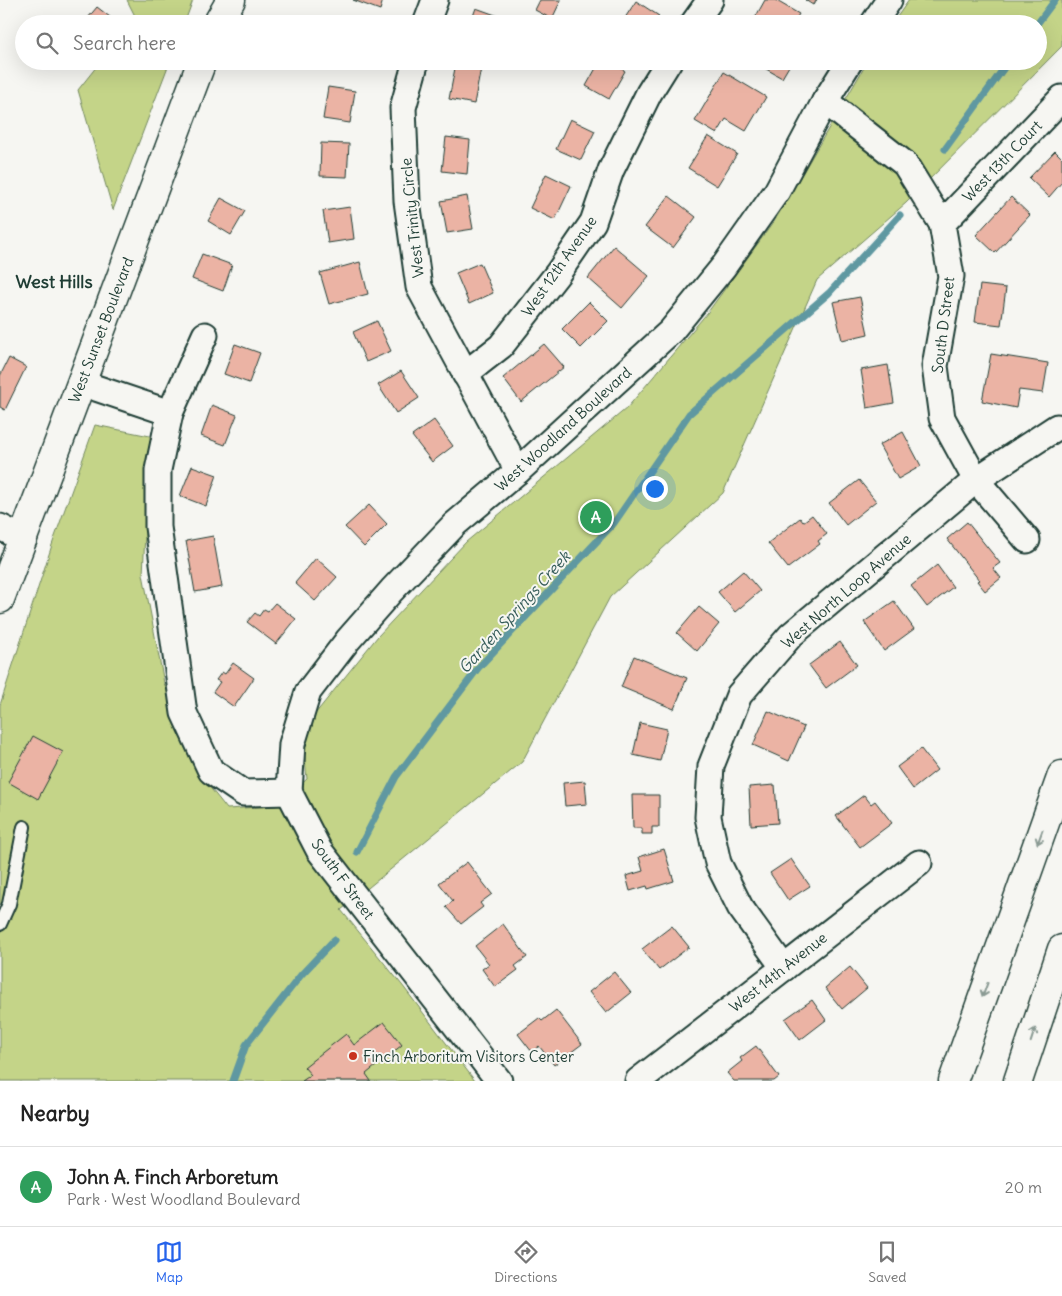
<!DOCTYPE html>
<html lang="en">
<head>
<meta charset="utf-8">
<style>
	body { margin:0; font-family:Delius,sans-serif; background:#f6f6f6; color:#222 }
	.you { position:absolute; left:654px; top:488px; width:18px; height:18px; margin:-12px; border:4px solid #fff; border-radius:50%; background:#1a73e8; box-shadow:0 0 0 8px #1a73e833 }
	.badge { display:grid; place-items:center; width:32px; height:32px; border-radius:50%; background:#2563eb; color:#fff; font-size:16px; font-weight:700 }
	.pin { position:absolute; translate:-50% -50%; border:2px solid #fff; box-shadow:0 1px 5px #0006 }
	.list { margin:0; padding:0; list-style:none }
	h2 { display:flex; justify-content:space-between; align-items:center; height:65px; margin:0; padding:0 20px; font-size:21px }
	h2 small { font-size:16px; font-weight:400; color:#767676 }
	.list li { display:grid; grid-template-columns:32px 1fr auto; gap:15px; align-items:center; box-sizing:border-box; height:80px; padding:0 20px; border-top:1px solid #e0e0e0 }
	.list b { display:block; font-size:19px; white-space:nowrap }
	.list p { margin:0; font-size:16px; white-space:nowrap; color:#767676 }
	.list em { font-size:16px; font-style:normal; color:#767676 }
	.icon { flex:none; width:28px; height:28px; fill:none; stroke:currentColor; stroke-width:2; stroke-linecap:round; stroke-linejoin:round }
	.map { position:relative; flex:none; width:1062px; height:1081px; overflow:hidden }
	.search { position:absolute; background:#fff; box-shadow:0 5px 20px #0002; left:15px; right:15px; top:15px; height:55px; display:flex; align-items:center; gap:12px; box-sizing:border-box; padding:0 18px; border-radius:28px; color:#767676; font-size:19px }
	.sheet { height:145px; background:#fff }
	nav { display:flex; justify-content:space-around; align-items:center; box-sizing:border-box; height:70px; border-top:1px solid #e0e0e0; background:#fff; font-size:14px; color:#767676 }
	nav a { display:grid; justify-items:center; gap:2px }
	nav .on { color:#2563eb }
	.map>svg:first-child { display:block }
	.green { fill:#c4d488; stroke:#72885e }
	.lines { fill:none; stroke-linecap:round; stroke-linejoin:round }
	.stream { stroke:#5f98a1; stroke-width:7 }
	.building { fill:#ebb3a4; stroke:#1f3d34 }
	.service-casing { stroke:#1f3d34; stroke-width:16 }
	.minor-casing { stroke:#1f3d34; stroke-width:29 }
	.primary-casing { stroke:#1f3d34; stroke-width:31 }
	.motorway-casing { stroke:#1f3d34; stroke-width:31 }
	.service { stroke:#f6f6f2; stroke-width:12 }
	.minor { stroke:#f6f6f2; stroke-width:25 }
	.primary { stroke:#f6f6f2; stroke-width:28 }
	.motorway { stroke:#f6f6f2; stroke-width:28 }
	.oneway { stroke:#8a9a93 }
	.poi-dot { fill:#c8321e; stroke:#f6f6f2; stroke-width:2 }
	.labels { text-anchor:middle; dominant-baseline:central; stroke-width:4; stroke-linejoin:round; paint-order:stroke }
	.street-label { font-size:15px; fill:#1f3d34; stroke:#f6f6f2 }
	.poi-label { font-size:15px; fill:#1f3d34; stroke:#f6f6f2; text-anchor:start }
	.water-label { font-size:16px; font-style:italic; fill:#345b58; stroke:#f6f6f2 }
	.quarter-label { font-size:18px; font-weight:bold; fill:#1f3d34; stroke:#f6f6f2 }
</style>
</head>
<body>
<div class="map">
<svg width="1062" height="1081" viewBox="0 0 1062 1081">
	<rect width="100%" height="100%" fill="#f6f6f2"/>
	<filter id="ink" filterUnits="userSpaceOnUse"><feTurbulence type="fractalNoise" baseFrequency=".02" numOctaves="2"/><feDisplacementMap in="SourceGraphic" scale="10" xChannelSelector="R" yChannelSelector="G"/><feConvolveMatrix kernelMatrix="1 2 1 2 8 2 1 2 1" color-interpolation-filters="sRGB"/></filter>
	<g filter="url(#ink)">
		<g class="green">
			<polygon points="127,0 193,0 184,24 132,24 136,18"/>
			<polygon points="909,0 1062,0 1062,46 906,203 817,280 723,493 610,597 522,762 341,910 402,985 475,1081 0,1081 0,705 52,545 95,425 150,436 143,574 164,683 197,771 227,809 276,806 307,779 304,749 315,714 378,636 466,542 627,408 708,312 775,220 868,61 1038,61 1038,24 892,24"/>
			<polygon points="101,61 170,61 113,210 78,90"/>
		</g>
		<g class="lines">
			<g class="stream">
				<polyline points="1037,24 1055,0"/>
				<polyline points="945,149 1009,61"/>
				<polyline points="357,852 396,777 479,667 614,523 689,414 829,293 900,215"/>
				<polyline points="233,1081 246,1045 301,975 334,940"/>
			</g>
		</g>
		<g class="building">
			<polygon points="353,0 383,0 380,10"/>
			<polygon points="540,0 561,0 552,19 535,10"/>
			<polygon points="765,0 775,0 799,14 793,24 766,24 755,18"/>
			<polygon points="805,0 817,0 813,5"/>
			<polygon points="636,1 659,16 654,24 621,24"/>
			<polygon points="97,7 119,24 83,24"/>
			<polygon points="476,8 501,17 498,24 470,24"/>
			<polygon points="600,61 609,61 625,71 609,99 586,86"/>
			<polygon points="752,61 792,61 782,78"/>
			<polygon points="456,63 481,68 474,104 449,99"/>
			<polygon points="724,72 766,97 746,131 726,119 717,134 695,121"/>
			<polygon points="328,87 355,91 350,123 323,119"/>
			<polygon points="570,119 595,131 581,160 556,149"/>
			<polygon points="708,136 737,154 717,186 688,168"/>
			<polygon points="446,137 470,140 467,174 442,171"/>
			<polygon points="321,143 349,144 347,177 320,176"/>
			<polygon points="1055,151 1062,158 1062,182 1049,197 1029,178"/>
			<polygon points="546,174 571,186 555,220 530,208"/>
			<polygon points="467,196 473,229 447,233 441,201"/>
			<polygon points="669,196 696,217 673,248 645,227"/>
			<polygon points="1011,197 1030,215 995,253 976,235"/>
			<polygon points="221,198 245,211 231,235 208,221"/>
			<polygon points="350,207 354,239 328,243 323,211"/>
			<polygon points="614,246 649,276 622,308 588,278"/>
			<polygon points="202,254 232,265 223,291 192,279"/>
			<polygon points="360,262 368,294 329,304 320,273"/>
			<polygon points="480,263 493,293 469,304 456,273"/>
			<polygon points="980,285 1006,288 1001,325 975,322"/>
			<polygon points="860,297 868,334 842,340 833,302"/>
			<polygon points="589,302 608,321 581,348 562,329"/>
			<polygon points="377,321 391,351 366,362 353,332"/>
			<polygon points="235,344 260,353 249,383 224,374"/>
			<polygon points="544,344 564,367 521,402 503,378"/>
			<polygon points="991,354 1048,363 1043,393 1019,390 1016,408 982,401"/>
			<polygon points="9,358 26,367 5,410 0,407 0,376"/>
			<polygon points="888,365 894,403 867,408 861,370"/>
			<polygon points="401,371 419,398 396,413 378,385"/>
			<polygon points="212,405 237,415 225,445 201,436"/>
			<polygon points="434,420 453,446 432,462 412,436"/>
			<polygon points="903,432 921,466 898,479 879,445"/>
			<polygon points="192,466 217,475 206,506 180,496"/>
			<polygon points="859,480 876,501 846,525 829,503"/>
			<polygon points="369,505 387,524 364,547 345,527"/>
			<polygon points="812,515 827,534 818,541 820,544 788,568 768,543 800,518 803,522"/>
			<polygon points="967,522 1000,563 993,568 1001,578 985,591 977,581 979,580 947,539"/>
			<polygon points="213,536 222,587 195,592 186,541"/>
			<polygon points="316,558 337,577 315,601 295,583"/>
			<polygon points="937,565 953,587 927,607 911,586"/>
			<polygon points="743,571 760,591 735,612 718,592"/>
			<polygon points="894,601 914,629 884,651 864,622"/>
			<polygon points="275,603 296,619 276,644 247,622 255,613 259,616 264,609 268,611"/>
			<polygon points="699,607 719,624 697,651 677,633"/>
			<polygon points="840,642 857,665 826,688 809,665"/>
			<polygon points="634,656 687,678 674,709 621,687"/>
			<polygon points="233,663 254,678 234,707 213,692 220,682 216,680 222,672 225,674"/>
			<polygon points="768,711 804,727 789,761 753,745"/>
			<polygon points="640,723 667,729 660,761 633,755"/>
			<polygon points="33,736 63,752 38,799 8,782"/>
			<polygon points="921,749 937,770 913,789 897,767"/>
			<polygon points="585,781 587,804 565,806 563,783"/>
			<polygon points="775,785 778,823 751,825 749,787"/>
			<polygon points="632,795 659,795 659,827 652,827 652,834 642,834 642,828 633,828"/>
			<polygon points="864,795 871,804 875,801 892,823 860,847 836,816"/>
			<polygon points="664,849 674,881 648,889 647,886 630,891 626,876 643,871 639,857"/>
			<polygon points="791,859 810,886 788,900 770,873"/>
			<polygon points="467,862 492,894 480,903 483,907 461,924 446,907 453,901 439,883"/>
			<polygon points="503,924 527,957 515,966 518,970 495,987 482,969 489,964 475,946"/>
			<polygon points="672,926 689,947 659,970 642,949"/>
			<polygon points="850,967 867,988 842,1009 825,988"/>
			<polygon points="614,972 631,993 606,1013 589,992"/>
			<polygon points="812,1000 826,1020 800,1040 785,1019"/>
			<polygon points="556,1010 582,1044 554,1065 539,1046 532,1052 518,1034 539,1018 542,1021"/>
			<polygon points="384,1022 402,1045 366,1074 371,1081 302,1081 311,1075 304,1067 346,1034 354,1045"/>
			<polygon points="756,1046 779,1077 774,1081 734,1081 727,1073 742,1061 740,1058"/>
		</g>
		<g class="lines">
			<defs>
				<polyline id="service" points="0,924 9,904 24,827"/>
				<g id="minor">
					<polyline points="426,24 435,0"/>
					<polyline points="693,24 710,0"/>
					<polyline points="873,24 889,0"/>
					<polyline points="416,61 403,108 407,201 419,287 518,471"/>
					<polyline points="825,101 905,164 942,224 951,276 935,366 942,418 976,480 1027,540"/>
					<polyline points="942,224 1062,98"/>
					<polyline points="205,335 170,413 158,470 158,527 184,713 211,771 243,793 289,792"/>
					<polyline points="465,374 501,346 558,273 593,222 611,170 649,93 669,61"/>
					<polyline points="81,383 170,413"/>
					<polyline points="0,527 24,539"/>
					<polyline points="289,792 292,744 308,692 348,640 392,590 455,524 518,471 671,331 724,266 777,191 825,101 850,61"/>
					<polyline points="289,792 319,850 499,1081"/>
					<polyline points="784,968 740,907 718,863 708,817 711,766 739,695 791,635 976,480 1057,427"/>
					<polyline points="638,1081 919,863"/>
				</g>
				<g id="primary">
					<polyline points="217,24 231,0"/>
					<polyline points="0,599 202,61"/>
				</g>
				<g id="motorway">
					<polyline points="953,1081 1062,775"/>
					<polyline points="1018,1081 1062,949"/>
				</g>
			</defs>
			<use href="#service" class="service-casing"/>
			<use href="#minor" class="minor-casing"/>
			<use href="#primary" class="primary-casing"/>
			<use href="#motorway" class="motorway-casing"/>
			<use href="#service" class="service"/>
			<use href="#minor" class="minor"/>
			<use href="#primary" class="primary"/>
			<use href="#motorway" class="motorway"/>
		</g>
		<defs><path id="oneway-shaft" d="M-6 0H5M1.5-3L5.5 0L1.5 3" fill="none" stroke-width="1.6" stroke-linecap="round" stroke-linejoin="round" transform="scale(1.25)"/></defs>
		<g class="oneway">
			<use href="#oneway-shaft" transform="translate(1040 837) rotate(110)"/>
			<use href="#oneway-shaft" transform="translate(985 990) rotate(110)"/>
			<use href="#oneway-shaft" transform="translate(1033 1035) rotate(-72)"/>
		</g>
	</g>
	<circle class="poi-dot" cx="353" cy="1056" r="5"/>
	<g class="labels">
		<g class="street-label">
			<text transform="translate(1002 161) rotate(-46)">West 13th Court</text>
			<text transform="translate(412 218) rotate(-96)">West Trinity Circle</text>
			<text transform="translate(559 266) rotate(-55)">West 12th Avenue</text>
			<text transform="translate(943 325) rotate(-83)">South D Street</text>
			<text transform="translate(101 330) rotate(-69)">West Sunset Boulevard</text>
			<text transform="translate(563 429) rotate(-42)">West Woodland Boulevard</text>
			<text transform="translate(846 591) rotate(-41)">West North Loop Avenue</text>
			<text transform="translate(343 879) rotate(54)">South F Street</text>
			<text transform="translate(778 972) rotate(-38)">West 14th Avenue</text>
		</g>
		<g class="poi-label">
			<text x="363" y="1056">Finch Arboritum Visitors Center</text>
		</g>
		<g class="water-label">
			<text transform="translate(514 612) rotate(-48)">Garden Springs Creek</text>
		</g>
		<g class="quarter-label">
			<text x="54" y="281">West Hills</text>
		</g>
	</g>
</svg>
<div class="you"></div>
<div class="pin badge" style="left:596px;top:517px;background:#2e9e5b">A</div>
<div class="search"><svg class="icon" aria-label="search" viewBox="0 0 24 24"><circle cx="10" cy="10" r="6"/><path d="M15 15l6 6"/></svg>Search here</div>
</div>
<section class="sheet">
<h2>Nearby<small></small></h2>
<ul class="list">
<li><span class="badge" style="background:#2e9e5b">A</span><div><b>John A. Finch Arboretum</b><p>Park · West Woodland Boulevard</p></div><em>20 m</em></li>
</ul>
</section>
<nav>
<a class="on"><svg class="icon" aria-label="map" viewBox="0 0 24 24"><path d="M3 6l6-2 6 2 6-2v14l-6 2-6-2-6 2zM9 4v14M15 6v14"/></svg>Map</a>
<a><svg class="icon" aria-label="directions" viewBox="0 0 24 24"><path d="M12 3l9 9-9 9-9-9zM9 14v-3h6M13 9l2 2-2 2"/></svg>Directions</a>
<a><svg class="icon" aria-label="saved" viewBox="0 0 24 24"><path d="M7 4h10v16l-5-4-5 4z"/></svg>Saved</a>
</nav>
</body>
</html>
